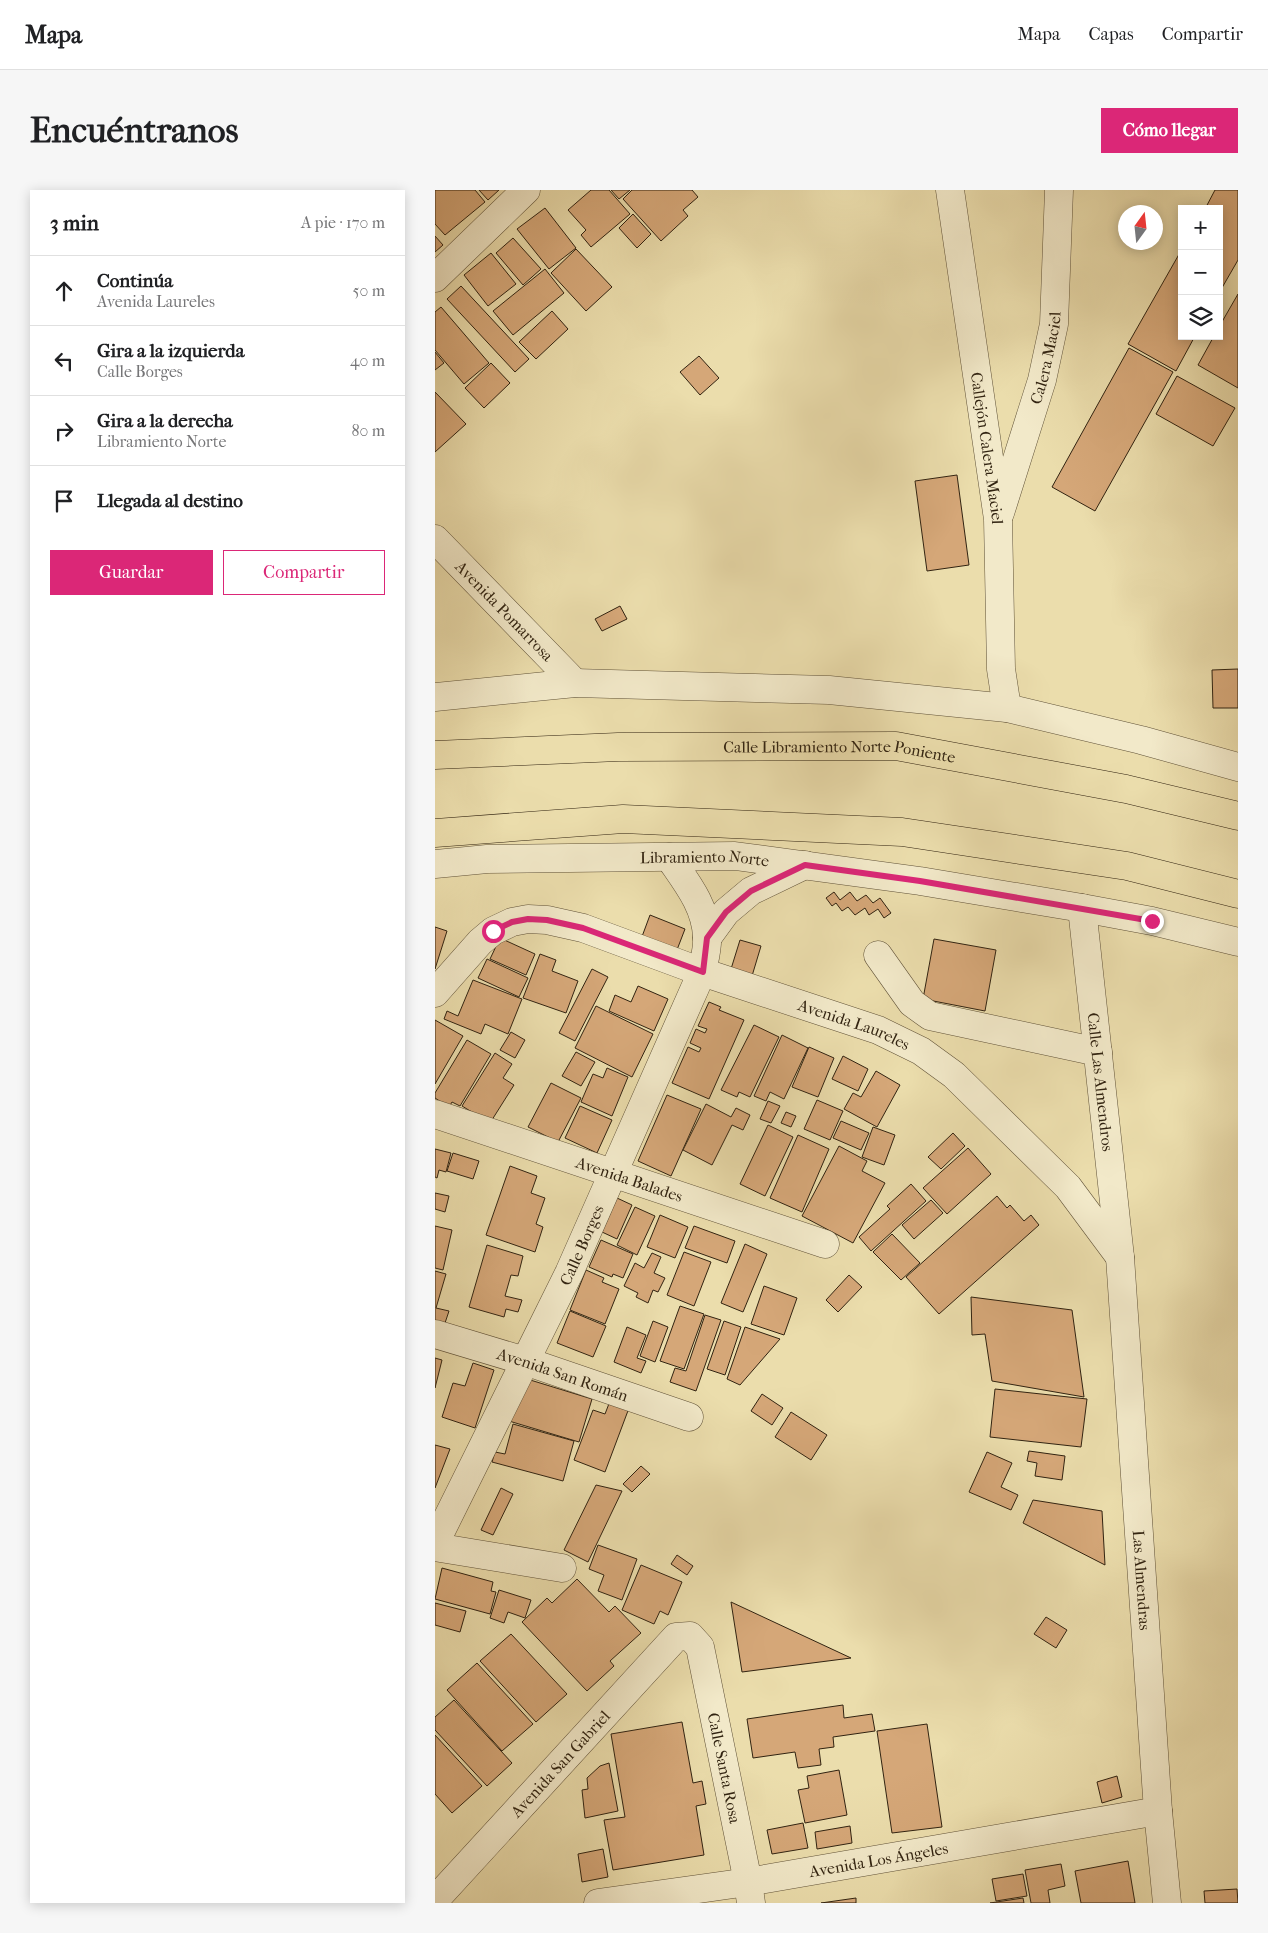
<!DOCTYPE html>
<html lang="es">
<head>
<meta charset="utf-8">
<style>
	body { margin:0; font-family:"IM FELL French Canon",serif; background:#f6f6f6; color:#202124 }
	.controls { position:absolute; right:15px; top:15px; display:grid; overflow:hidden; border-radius:0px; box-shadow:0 2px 12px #0003 }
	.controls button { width:45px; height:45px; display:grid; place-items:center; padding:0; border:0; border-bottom:1px solid #e0e0e0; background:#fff; color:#202124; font:25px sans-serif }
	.compass { position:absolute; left:683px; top:15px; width:45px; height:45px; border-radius:50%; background:#fff; box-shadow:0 2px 12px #0003; rotate:15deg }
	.stop { position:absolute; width:15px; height:15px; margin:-11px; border:4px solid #db2777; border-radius:50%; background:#fff }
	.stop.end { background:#db2777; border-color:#fff; box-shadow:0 1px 5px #0008 }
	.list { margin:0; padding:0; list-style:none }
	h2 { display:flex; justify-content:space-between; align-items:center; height:65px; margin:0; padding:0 20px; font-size:21px }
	h2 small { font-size:16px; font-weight:400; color:#757577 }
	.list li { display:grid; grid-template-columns:32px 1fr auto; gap:15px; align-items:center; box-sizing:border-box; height:70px; padding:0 20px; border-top:1px solid #e0e0e0 }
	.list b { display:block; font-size:19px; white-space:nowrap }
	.list p { margin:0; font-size:16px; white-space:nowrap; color:#757577 }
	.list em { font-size:16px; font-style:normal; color:#757577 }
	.actions { display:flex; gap:10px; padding:15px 20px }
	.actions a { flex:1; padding:11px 0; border:1px solid #db2777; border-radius:0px; text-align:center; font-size:18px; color:#db2777 }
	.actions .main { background:#db2777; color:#fff }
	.icon { flex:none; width:28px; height:28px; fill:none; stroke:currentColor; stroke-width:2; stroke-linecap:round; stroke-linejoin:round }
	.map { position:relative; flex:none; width:803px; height:1713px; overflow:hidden; border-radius:0px }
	header { display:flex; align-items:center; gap:30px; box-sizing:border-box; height:70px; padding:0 25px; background:#fff; border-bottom:1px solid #e0e0e0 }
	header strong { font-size:24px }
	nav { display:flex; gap:28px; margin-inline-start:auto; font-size:18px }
	.intro { display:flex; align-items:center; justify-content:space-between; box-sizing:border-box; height:120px; padding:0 30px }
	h1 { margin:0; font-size:35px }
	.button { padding:12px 22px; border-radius:0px; background:#db2777; color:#fff; font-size:18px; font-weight:700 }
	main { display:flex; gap:30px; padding:0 30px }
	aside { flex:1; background:#fff; border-radius:0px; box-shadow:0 2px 12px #0003 }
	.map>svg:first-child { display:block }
	.building { fill:#d5a778; stroke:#312311 }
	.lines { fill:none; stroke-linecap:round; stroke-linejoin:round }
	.minor-casing { stroke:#605238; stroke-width:29 }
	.highway-casing { stroke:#312311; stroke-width:29 }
	.minor { stroke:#f2e9c9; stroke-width:28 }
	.highway { stroke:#ebddac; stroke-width:28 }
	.route { stroke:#db2777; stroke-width:6 }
	.labels { text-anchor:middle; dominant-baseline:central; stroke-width:4; stroke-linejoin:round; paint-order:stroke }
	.street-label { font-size:16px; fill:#312311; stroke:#f2e9c9 }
</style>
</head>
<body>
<header>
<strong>Mapa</strong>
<nav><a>Mapa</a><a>Capas</a><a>Compartir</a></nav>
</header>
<div class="intro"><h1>Encuéntranos</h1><a class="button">Cómo llegar</a></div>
<main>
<aside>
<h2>3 min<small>A pie · 170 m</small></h2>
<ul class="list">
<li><svg class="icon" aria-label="ahead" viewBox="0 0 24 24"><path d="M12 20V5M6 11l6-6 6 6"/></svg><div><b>Continúa</b><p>Avenida Laureles</p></div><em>50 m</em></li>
<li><svg class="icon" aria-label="left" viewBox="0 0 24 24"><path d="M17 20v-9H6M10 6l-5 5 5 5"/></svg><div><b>Gira a la izquierda</b><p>Calle Borges</p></div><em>40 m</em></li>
<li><svg class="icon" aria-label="right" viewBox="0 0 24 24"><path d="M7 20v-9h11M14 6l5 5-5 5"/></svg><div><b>Gira a la derecha</b><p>Libramiento Norte</p></div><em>80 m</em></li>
<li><svg class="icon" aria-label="arrive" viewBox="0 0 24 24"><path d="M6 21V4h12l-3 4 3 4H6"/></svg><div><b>Llegada al destino</b></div></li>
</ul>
<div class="actions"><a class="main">Guardar</a><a>Compartir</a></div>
</aside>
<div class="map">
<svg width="803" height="1713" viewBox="0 0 803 1713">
	<rect width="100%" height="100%" fill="#ebddac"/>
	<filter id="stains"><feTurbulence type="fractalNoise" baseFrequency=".004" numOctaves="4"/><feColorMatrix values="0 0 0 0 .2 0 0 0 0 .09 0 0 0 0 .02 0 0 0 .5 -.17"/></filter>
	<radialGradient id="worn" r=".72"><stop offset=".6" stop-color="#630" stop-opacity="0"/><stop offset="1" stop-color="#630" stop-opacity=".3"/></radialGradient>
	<g class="building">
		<polygon points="0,0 40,0 50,12 10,45 0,34"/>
		<polygon points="44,0 64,0 53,10"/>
		<polygon points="156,0 174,0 195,24 156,57 146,45 151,40 133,20"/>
		<polygon points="176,0 195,0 184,9"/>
		<polygon points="197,0 257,0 263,7 248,20 253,26 226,51 188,9"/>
		<polygon points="780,0 803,0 803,70 784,103 784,19 770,19"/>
		<polygon points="110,18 141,58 114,79 82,39"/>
		<polygon points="198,24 216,44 202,58 184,38"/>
		<polygon points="0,46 8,55 0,62"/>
		<polygon points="78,48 106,79 88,95 61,63"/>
		<polygon points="141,59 177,97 151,121 116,83"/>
		<polygon points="747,59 747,146 760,146 741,181 693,154"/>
		<polygon points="56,63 81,94 53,116 29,85"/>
		<polygon points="110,79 129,103 78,145 58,121"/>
		<polygon points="26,96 94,169 80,182 12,109"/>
		<polygon points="803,104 803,198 763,175 779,146 784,146 784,137"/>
		<polygon points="6,117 54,173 29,194 0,160 0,122"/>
		<polygon points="117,121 133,139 101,169 84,152"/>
		<polygon points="694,158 738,182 660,321 617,297"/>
		<polygon points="0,162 9,173 0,180"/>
		<polygon points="264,166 284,188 265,205 245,182"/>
		<polygon points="56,173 75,193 49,218 30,198"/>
		<polygon points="742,186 800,218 778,256 721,224"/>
		<polygon points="0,202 31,234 0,262"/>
		<polygon points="522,285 534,375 492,381 480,291"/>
		<polygon points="185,416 192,429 167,441 160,429"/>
		<polygon points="803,479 803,518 778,518 777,480"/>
		<polygon points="399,702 405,710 415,702 422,711 431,705 438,713 445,708 456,723 449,728 443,719 434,725 430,718 420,725 413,717 407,721 401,713 397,716 391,708"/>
		<polygon points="215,725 250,739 240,765 205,752"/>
		<polygon points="0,737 12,741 0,779"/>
		<polygon points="65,748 100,764 91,785 55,769"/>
		<polygon points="499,749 561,760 550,821 488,809"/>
		<polygon points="305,750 326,756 317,786 296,779"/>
		<polygon points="105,764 121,770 117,781 143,791 131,823 88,808"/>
		<polygon points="52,769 93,788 84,807 43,788"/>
		<polygon points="157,779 173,787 140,851 124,843"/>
		<polygon points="38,790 87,809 73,844 50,834 46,844 9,829 12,821 23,826"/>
		<polygon points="203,796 233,809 219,841 174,821 180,805 196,812"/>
		<polygon points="274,812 286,817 284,820 309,830 274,909 237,893 253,857 264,862 266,858 255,853 261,839 270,843 272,839 263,836"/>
		<polygon points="161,816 218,844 197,887 140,858"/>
		<polygon points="0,830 28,846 0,894"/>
		<polygon points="319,835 344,847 315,907 304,902 302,907 286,900"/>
		<polygon points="76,842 90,850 80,868 65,860"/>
		<polygon points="347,845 373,858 349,909 335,902 331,911 319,906"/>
		<polygon points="32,850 56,864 25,916 17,912 14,917 0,908 0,903"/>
		<polygon points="374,857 399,868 383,907 357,897"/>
		<polygon points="141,862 160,872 146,896 127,886"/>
		<polygon points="60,863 77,874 68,888 79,895 55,933 27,916"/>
		<polygon points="408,866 433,879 423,901 397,889"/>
		<polygon points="172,878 193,887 177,926 146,912 158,884 168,888"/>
		<polygon points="441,881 465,895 442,937 409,919 418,903 426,907"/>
		<polygon points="116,893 146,908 123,952 93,937"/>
		<polygon points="232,905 266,919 236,986 203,971"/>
		<polygon points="382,910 408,921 395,950 369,939"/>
		<polygon points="333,911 345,916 336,933 325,929"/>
		<polygon points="271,914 296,927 301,918 315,925 308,940 297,935 277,975 248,960"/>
		<polygon points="145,916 177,930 162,963 130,948"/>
		<polygon points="351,922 361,926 356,937 346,933"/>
		<polygon points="406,931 434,943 426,960 398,948"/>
		<polygon points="333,935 358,947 330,1006 305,994"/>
		<polygon points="438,937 460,945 449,975 427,967"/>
		<polygon points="518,943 530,956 506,979 493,967"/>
		<polygon points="363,945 394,959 367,1022 335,1008"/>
		<polygon points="404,956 432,971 427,981 450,993 418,1053 367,1026"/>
		<polygon points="533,958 556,984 512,1024 488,998"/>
		<polygon points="0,959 16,963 11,982 4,980 2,988 0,987"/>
		<polygon points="18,963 44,971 38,989 12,981"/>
		<polygon points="75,976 102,986 96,1003 110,1008 101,1034 108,1037 100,1062 51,1045"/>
		<polygon points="476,994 491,1011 436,1061 424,1047 455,1019 452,1016"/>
		<polygon points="0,1003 14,1006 10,1022 0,1019"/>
		<polygon points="562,1006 572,1018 575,1015 589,1031 596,1025 604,1035 504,1124 471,1087"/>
		<polygon points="182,1008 197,1015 182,1049 167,1042"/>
		<polygon points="496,1010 508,1023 479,1049 467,1035"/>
		<polygon points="200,1017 220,1026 202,1065 182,1055"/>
		<polygon points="225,1025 253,1037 240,1068 212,1057"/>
		<polygon points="0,1036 17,1040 8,1080 0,1078"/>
		<polygon points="259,1036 300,1051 292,1073 250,1058"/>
		<polygon points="457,1044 485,1073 466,1090 438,1062"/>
		<polygon points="166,1050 198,1064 188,1088 178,1084 177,1087 154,1077"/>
		<polygon points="310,1054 332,1064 308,1122 286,1113"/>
		<polygon points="52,1055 88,1066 83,1086 76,1085 70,1106 87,1110 83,1122 71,1119 69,1127 34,1117"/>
		<polygon points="249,1062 276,1072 259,1116 232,1105"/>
		<polygon points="217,1063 226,1067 219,1083 230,1088 223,1102 218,1100 213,1113 201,1107 203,1103 189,1096 200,1073 209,1078"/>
		<polygon points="151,1080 169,1088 167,1092 184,1099 170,1134 135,1120"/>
		<polygon points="0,1081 11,1084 1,1118 14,1121 8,1139 0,1136"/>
		<polygon points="414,1085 427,1097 403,1122 391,1110"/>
		<polygon points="329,1096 362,1108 349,1145 316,1134"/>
		<polygon points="536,1107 637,1120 649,1207 557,1191 550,1144 537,1145"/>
		<polygon points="245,1116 269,1124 249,1179 225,1171"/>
		<polygon points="135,1121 171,1136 158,1167 122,1153"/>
		<polygon points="270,1125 286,1130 261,1201 235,1192 240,1178 251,1181"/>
		<polygon points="218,1131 233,1137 220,1172 205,1166"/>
		<polygon points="289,1131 306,1137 290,1185 272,1179"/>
		<polygon points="192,1137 211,1145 202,1168 211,1171 206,1183 179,1172"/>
		<polygon points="310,1137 345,1149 305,1195 292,1189"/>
		<polygon points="0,1168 7,1170 0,1198"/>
		<polygon points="38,1173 59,1180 40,1238 7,1227 18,1193 30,1196"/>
		<polygon points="92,1189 157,1209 144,1252 74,1231"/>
		<polygon points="560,1199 652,1209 646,1257 555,1247"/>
		<polygon points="327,1204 348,1218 337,1235 316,1221"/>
		<polygon points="175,1211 194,1218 170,1282 139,1270 158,1220 170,1224"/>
		<polygon points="356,1222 392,1245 376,1270 340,1247"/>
		<polygon points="78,1234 139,1251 128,1291 57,1272 60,1262 70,1264"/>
		<polygon points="0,1255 15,1259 0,1298"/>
		<polygon points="594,1261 630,1266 627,1290 600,1286 602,1273 592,1271"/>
		<polygon points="552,1262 577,1273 566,1297 583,1305 576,1320 534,1302"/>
		<polygon points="206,1276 215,1284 197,1302 188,1294"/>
		<polygon points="161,1295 187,1301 153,1372 129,1360"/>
		<polygon points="66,1298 78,1304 58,1345 46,1340"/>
		<polygon points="598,1310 667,1321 670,1375 588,1333"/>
		<polygon points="163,1355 202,1369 187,1410 163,1401 169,1385 154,1379"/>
		<polygon points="242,1365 258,1376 252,1385 236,1374"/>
		<polygon points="206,1375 247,1392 233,1425 225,1421 219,1434 187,1420"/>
		<polygon points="7,1378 58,1392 56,1401 61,1402 55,1424 0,1409"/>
		<polygon points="142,1389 174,1422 180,1416 206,1443 175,1471 179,1476 152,1501 87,1432 112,1408 117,1413"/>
		<polygon points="64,1400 96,1410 90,1428 73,1422 69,1433 55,1428"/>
		<polygon points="296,1412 416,1468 307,1482"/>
		<polygon points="0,1413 31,1421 25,1442 0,1435"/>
		<polygon points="611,1427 632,1440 621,1458 599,1444"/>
		<polygon points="76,1444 132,1504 101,1532 45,1471"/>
		<polygon points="42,1473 98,1534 67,1561 12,1500"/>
		<polygon points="19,1510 77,1573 52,1596 0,1540 0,1527"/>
		<polygon points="408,1515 409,1528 437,1524 440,1541 398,1547 399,1557 384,1559 386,1575 363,1578 360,1562 318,1568 312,1529"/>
		<polygon points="247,1532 258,1593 267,1591 271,1614 261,1616 269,1665 178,1680 169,1630 190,1627 176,1544"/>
		<polygon points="492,1534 507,1637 457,1643 442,1541"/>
		<polygon points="0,1545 47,1596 17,1623 0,1604"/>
		<polygon points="174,1573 183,1621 150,1628 147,1600 153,1599 152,1588 165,1576"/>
		<polygon points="404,1580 412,1625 370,1633 363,1600 374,1598 372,1586"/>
		<polygon points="682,1586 687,1607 667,1613 662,1592"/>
		<polygon points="368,1633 373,1658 337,1664 332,1640"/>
		<polygon points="415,1636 417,1653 382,1659 380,1642"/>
		<polygon points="168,1659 173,1687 147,1692 143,1664"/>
		<polygon points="693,1671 700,1713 646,1713 640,1681"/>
		<polygon points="626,1674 630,1696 613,1700 615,1713 596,1713 590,1680"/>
		<polygon points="588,1684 592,1706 561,1711 557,1689"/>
		<polygon points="802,1699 803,1713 770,1713 769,1701"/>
		<polygon points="421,1708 421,1713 386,1713"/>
		<polygon points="588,1708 589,1713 555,1713"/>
	</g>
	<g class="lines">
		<defs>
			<g id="minor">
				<path id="s1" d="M515,0L563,329L566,479L572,518"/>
				<polyline points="0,88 91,0"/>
				<path id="s2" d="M565,323L607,190L619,134L624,0"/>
				<path id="s3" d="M0,349L140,493"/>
				<polyline points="0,507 140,493 394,500 572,518 706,550 803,577"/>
				<path id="s4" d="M0,674L52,669L300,666L485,691L647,718L717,731L803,752"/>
				<path id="s5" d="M647,718L685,1067L723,1621L732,1713"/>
				<polyline points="272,748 291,722 316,701 370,675"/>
				<polyline points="443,765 477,813 495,826 663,862"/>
				<path id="s6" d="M0,803L45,752L58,741L77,732L93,729L112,730L148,738L267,782L443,840L486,861L519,885L633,997L685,1067"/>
				<path id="s7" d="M0,924L390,1054"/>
				<path id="s8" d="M0,1144L90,1171L254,1227"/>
				<path id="s9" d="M0,1353L134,1083L267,782C269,771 273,758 272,747C271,716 251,692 234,667"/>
				<polyline points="0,1357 127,1378"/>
				<path id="s10" d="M0,1710L241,1447L255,1446L265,1457L313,1692L316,1713"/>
				<path id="s11" d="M163,1713L313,1692L723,1621"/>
			</g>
			<g id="highway">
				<path id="s12" d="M0,565L183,557L461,556L691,599L803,626"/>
				<polyline points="0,643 188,629 467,642 692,676 803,704"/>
			</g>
		</defs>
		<use href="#minor" class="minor-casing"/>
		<use href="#highway" class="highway-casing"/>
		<use href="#minor" class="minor"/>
		<use href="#highway" class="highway"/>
	</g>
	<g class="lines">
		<polyline class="route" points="58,741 77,732 93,729 112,730 148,738 268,782 272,748 291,722 316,701 370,675 485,691 717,731"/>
	</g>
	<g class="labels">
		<g class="street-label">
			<text stroke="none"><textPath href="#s2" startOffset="162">Calera Maciel</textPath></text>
			<text stroke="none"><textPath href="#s1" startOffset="261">Callejón Calera Maciel</textPath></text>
			<text stroke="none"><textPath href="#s3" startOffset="100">Avenida Pomarrosa</textPath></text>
			<text stroke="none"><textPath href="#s12" startOffset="405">Calle Libramiento Norte Poniente</textPath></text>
			<text stroke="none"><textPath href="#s4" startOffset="270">Libramiento Norte</textPath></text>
			<text stroke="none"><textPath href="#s6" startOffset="466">Avenida Laureles</textPath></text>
			<text stroke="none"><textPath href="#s5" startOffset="175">Calle Las Almendros</textPath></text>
			<text stroke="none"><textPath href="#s7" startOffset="205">Avenida Balades</textPath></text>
			<text stroke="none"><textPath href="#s9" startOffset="332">Calle Borges</textPath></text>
			<text stroke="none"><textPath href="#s8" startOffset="134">Avenida San Román</textPath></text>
			<text stroke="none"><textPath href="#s5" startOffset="675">Las Almendras</textPath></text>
			<text stroke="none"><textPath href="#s10" startOffset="185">Avenida San Gabriel</textPath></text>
			<text stroke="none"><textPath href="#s10" startOffset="509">Calle Santa Rosa</textPath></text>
			<text stroke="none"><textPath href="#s11" startOffset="284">Avenida Los Ángeles</textPath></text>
		</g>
	</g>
	<rect width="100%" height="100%" filter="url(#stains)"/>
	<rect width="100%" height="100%" fill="url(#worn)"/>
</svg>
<div class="controls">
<button>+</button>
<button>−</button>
<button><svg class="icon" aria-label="layers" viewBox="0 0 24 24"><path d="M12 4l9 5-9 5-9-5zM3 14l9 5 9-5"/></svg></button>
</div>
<svg class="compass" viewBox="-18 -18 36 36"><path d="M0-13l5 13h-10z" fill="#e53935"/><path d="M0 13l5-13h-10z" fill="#757577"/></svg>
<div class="stop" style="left:58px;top:741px"></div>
<div class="stop end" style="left:717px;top:731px"></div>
</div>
</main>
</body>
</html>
